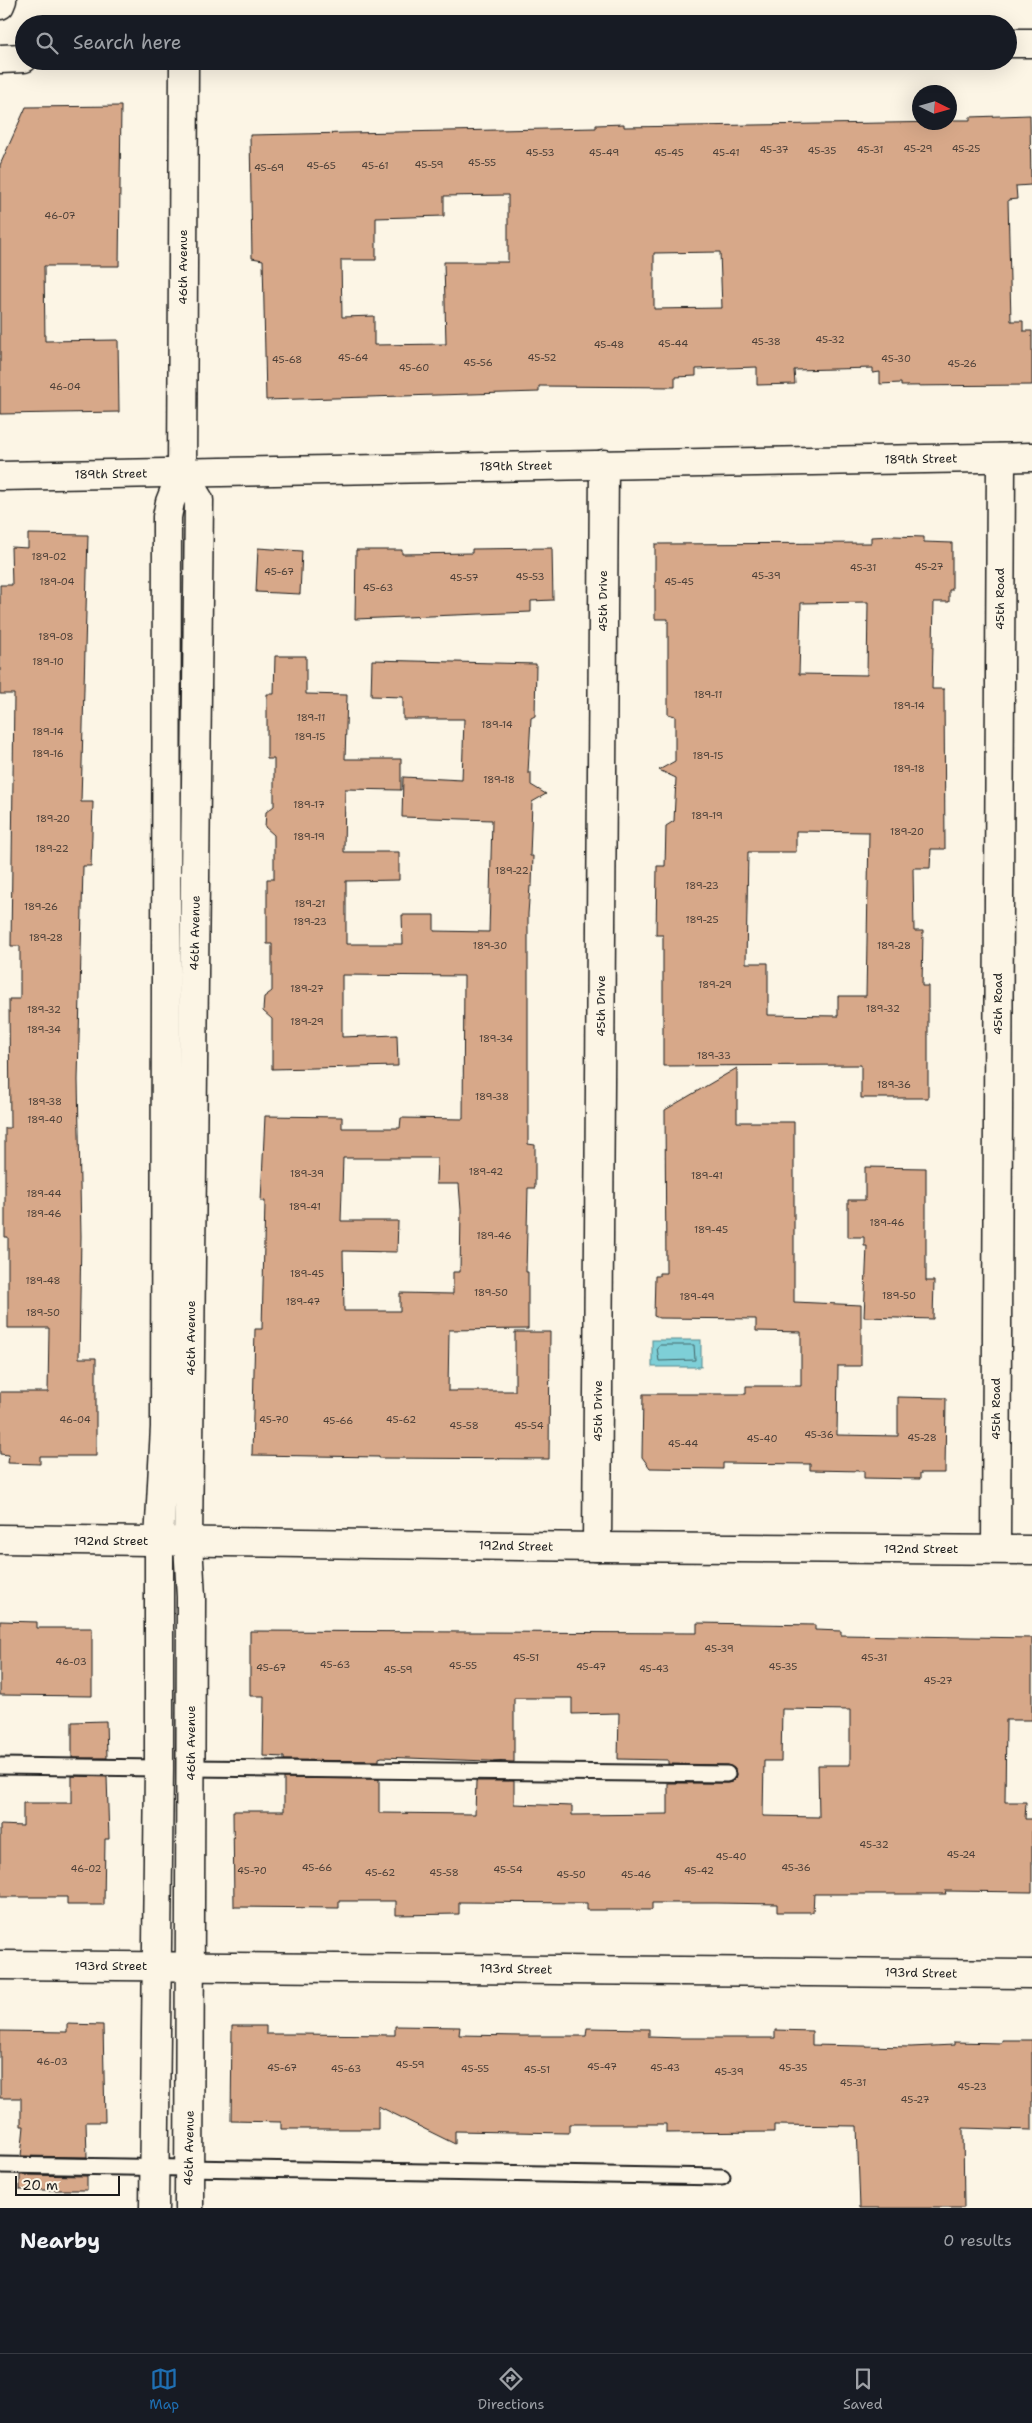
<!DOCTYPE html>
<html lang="en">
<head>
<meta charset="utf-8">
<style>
	body { margin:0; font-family:"Shantell Sans",sans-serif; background:#242831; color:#f1f3f6 }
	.compass { position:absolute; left:912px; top:85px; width:45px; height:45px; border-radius:50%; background:#171b24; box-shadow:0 5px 20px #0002; rotate:95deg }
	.scale { position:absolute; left:15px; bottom:12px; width:105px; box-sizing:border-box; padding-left:5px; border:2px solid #1c1c1c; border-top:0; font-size:14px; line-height:18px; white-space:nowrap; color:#1c1c1c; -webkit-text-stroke:4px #fcf5e5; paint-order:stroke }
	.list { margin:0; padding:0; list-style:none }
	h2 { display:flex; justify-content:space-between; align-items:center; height:65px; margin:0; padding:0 20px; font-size:21px }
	h2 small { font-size:16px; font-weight:400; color:#9ea1a6 }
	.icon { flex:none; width:28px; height:28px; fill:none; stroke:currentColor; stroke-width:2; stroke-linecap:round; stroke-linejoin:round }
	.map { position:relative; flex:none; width:1032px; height:2208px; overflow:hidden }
	.search { position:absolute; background:#171b24; box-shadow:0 5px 20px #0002; left:15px; right:15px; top:15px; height:55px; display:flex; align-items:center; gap:12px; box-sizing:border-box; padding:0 18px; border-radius:28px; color:#9ea1a6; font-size:19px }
	.sheet { height:145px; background:#171b24 }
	nav { display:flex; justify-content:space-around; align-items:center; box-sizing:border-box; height:70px; border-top:1px solid #363941; background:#171b24; font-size:14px; color:#9ea1a6 }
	nav a { display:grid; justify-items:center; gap:2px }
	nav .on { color:#1f6fb2 }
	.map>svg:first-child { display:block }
	.water { fill:#7ecfd7; stroke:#57878c }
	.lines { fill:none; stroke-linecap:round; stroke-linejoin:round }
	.shore { stroke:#436467; stroke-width:1 }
	.building { fill:#d7a889; stroke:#1c1c1c; fill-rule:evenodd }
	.service-casing { stroke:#1c1c1c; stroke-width:19 }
	.minor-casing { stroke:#1c1c1c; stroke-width:31 }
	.tertiary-casing { stroke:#1c1c1c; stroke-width:31 }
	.secondary-casing { stroke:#1c1c1c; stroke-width:31 }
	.path { stroke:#1c1c1c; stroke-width:3; stroke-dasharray:4 4; stroke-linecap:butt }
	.service { stroke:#fcf5e5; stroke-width:15 }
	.minor { stroke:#fcf5e5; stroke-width:28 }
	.tertiary { stroke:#fcf5e5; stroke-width:28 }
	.secondary { stroke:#fcf5e5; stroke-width:28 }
	.labels { text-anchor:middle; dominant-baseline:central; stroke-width:4; stroke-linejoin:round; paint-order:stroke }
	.number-label { font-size:10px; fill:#4b3f37 }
	.street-label { font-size:12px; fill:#1c1c1c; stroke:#fcf5e5 }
</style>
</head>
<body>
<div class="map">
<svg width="1032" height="2208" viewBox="0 0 1032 2208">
	<rect width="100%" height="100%" fill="#fcf5e5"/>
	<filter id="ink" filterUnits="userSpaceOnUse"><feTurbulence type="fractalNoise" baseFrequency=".02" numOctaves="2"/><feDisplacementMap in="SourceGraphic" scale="10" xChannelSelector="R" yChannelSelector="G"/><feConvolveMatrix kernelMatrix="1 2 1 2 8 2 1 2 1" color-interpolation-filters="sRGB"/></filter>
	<g filter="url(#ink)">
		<rect class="water" x="652" y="1340" width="49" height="27"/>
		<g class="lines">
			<polygon class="shore" points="660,1345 694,1345 695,1360 659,1361 657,1348"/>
		</g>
		<g class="building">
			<polygon points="121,106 119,266 44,266 45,341 118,340 119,412 0,414 0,165 26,107"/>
			<path d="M1030,115L1031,185L1016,186L1017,199L1008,200L1011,321H1023V331H1032V385L901,386V383L880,384V372L873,373V368L794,370L795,384L757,385V367L696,369V376L675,377V387L539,386V392L266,400L263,260L252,258L250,135L596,128V125L624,124V127L950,122V120H970V117ZM508,195V262H444L446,344L374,345V316L342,317L341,260H376V218L444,216V196ZM720,252L722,308L654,309V253Z"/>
			<polygon points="28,534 88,535 81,802 93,802 91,866 83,866 78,1080 81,1236 79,1358 96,1358 96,1456 40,1456 40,1464 8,1463 9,1455 0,1454 0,1392 48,1392 49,1328 8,1328 8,1237 5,1237 5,1128 10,1128 9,999 20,999 20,946 11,946 14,694 0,694 0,585 12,585 11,547 28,548"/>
			<path d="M894,536L924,537V542L952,543V590H949V602H934L932,689H944L945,849H931L930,868H913L914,931H923L922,986H928V1098H861V1065L663,1066V935H656L657,866H665L666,826L674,821L676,778L659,770L675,761V716L668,714V619H655V544L871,543V537ZM868,602L867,675L799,674L801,603ZM796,831L869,832L866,996H838V1016L768,1015V963H746L748,852H796Z"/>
			<polygon points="258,548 302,551 300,594 256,592"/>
			<polygon points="552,548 553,600 531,601 531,612 355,619 356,550 402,550 402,554 472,553 472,549"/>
			<path d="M275,656H306V694L347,695L345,759H401V790L345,789L344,852H399V880L346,881V944H403L402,915H434V931L489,932L492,820L402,817L403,777L462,780L464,719H403V697L371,696L372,660L536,664L535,716L531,718L528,773H531V785L546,794L532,802L530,856H533L532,886H530L528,914V1144L535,1145V1188H528L526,1272H528V1329L449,1330L448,1391H515V1332H550L549,1459L379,1458V1457L252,1455L255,1329H262L265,1201H261L265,1116L342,1117V1128H400L401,1118L463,1119L464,976L342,975V1037L397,1035L398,1066L272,1069V1019L263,1011L264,997L272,991V944H267V879H274V835L265,827L266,812L274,806V759H267V694H274ZM343,1158H437L436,1184H459L461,1210L460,1272H453V1294L400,1293V1311H344L343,1251L397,1252L398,1221H341Z"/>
			<polygon points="737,1068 737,1122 794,1122 794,1302 861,1305 861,1366 838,1366 837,1435 898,1436 898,1397 946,1398 945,1473 920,1473 920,1479 864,1478 864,1471 810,1470 810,1464 723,1463 723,1469 650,1468 642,1457 643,1394 746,1394 746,1386 801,1386 801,1332 756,1331 756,1319 659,1318 654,1316 655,1276 659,1276 659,1273 666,1273 665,1110"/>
			<polygon points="865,1167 926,1168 926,1281 934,1281 933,1319 864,1317 867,1246 864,1246 864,1237 848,1237 848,1200 865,1200"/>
			<polygon points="0,1621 37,1622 37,1628 92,1628 92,1696 0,1695"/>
			<path d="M697,1623L815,1625V1630L841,1631V1635L1032,1638V1720H1006L1005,1802H1026L1025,1819H1032V1892L945,1891L946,1894H814L813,1912H777V1904L716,1903H652V1910H587V1903L459,1902V1914L396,1915V1901H339V1908L234,1907L233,1811H284V1778L379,1779V1813L475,1814L476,1781H514V1804L572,1806V1815L668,1814V1783H727L732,1782L736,1775L735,1769L727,1765L668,1764V1760L618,1759L619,1713L572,1714V1698H514V1762L382,1757L379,1758V1761L284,1760V1757L263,1756L264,1696H250V1631L697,1633ZM782,1709L850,1710V1765H818L819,1817L763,1816L764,1761H781Z"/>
			<polygon points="106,1721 107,1758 72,1758 72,1722"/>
			<polygon points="72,1776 107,1777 109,1839 105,1839 104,1905 67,1905 67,1897 0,1897 0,1825 23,1826 23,1803 72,1803"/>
			<polygon points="67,2024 103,2025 105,2122 86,2122 87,2157 21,2156 24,2126 21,2126 21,2098 0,2098 0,2031 67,2032"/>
			<polygon points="232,2026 266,2026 266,2034 298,2034 395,2035 395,2026 460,2027 459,2035 522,2036 586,2036 587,2028 649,2029 649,2037 682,2038 775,2038 775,2030 812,2031 812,2045 911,2047 954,2045 954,2042 1002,2043 1002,2040 1032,2040 1032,2130 963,2128 964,2208 860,2208 857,2126 774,2125 774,2132 666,2133 666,2124 569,2124 569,2133 455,2131 455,2144 378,2106 378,2129 281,2129 281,2122 231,2121"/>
			<polygon points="20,2175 87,2176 87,2190 20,2190"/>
		</g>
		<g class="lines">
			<defs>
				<g id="service">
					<polyline points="0,1766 159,1768"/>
					<polyline points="191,1768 727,1774"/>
					<polyline points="0,2165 722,2177"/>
				</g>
				<g id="minor">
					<polyline points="182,472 199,500 188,1543 191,1597 189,2208"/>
					<polyline points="0,476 1032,457"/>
					<polyline points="0,1539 597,1547 1032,1550"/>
					<polyline points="597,1547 604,464"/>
					<polyline points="996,1549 1001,458"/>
					<polyline points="0,1965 1032,1974"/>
					<polyline points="154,2208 159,1768 159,1541 165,1427 167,517 170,502 182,472 184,61"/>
				</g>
				<polyline id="tertiary" points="0,5 2,0"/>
				<g id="secondary">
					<polyline points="1008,43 1032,43"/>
					<polyline points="0,59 24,58"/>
				</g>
			</defs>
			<use href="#service" class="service-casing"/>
			<use href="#minor" class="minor-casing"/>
			<use href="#tertiary" class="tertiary-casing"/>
			<use href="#secondary" class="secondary-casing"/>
			<polyline class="path" points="48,24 48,22"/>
			<use href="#service" class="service"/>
			<use href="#minor" class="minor"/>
			<use href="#tertiary" class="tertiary"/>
			<use href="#secondary" class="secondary"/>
		</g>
	</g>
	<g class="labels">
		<g class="number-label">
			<text x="918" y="148">45-29</text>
			<text x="966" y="148">45-25</text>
			<text x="774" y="149">45-37</text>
			<text x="870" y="149">45-31</text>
			<text x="822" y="150">45-35</text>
			<text x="540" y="152">45-53</text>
			<text x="604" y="152">45-49</text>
			<text x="669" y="152">45-45</text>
			<text x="726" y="152">45-41</text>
			<text x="482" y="162">45-55</text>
			<text x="429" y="164">45-59</text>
			<text x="321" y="165">45-65</text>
			<text x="375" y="165">45-61</text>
			<text x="269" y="167">45-69</text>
			<text x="60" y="215">46-07</text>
			<text x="830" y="339">45-32</text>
			<text x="766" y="341">45-38</text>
			<text x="673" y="343">45-44</text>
			<text x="609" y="344">45-48</text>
			<text x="353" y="357">45-64</text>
			<text x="542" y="357">45-52</text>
			<text x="896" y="358">45-30</text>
			<text x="287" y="359">45-68</text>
			<text x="478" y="362">45-56</text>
			<text x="962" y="363">45-26</text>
			<text x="414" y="367">45-60</text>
			<text x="65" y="386">46-04</text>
			<text x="49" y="556">189-02</text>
			<text x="929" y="566">45-27</text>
			<text x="863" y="567">45-31</text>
			<text x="279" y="571">45-67</text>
			<text x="766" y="575">45-39</text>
			<text x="530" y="576">45-53</text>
			<text x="464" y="577">45-57</text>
			<text x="57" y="581">189-04</text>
			<text x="679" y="581">45-45</text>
			<text x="378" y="587">45-63</text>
			<text x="56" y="636">189-08</text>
			<text x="48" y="661">189-10</text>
			<text x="708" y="694">189-11</text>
			<text x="909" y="705">189-14</text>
			<text x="311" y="717">189-11</text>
			<text x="497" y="724">189-14</text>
			<text x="48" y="731">189-14</text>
			<text x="310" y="736">189-15</text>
			<text x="48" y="753">189-16</text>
			<text x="708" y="755">189-15</text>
			<text x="909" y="768">189-18</text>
			<text x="499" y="779">189-18</text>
			<text x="309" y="804">189-17</text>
			<text x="707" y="815">189-19</text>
			<text x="53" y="818">189-20</text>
			<text x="907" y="831">189-20</text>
			<text x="309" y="836">189-19</text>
			<text x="52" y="848">189-22</text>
			<text x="512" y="870">189-22</text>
			<text x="702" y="885">189-23</text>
			<text x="310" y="903">189-21</text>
			<text x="41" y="906">189-26</text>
			<text x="702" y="919">189-25</text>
			<text x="310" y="921">189-23</text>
			<text x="46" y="937">189-28</text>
			<text x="490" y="945">189-30</text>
			<text x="894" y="945">189-28</text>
			<text x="715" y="984">189-29</text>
			<text x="307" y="988">189-27</text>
			<text x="883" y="1008">189-32</text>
			<text x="44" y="1009">189-32</text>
			<text x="307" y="1021">189-29</text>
			<text x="44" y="1029">189-34</text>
			<text x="496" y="1038">189-34</text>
			<text x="714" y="1055">189-33</text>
			<text x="894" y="1084">189-36</text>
			<text x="492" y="1096">189-38</text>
			<text x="45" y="1101">189-38</text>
			<text x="45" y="1119">189-40</text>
			<text x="486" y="1171">189-42</text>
			<text x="307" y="1173">189-39</text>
			<text x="707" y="1175">189-41</text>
			<text x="44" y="1193">189-44</text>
			<text x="305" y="1206">189-41</text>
			<text x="44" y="1213">189-46</text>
			<text x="887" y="1222">189-46</text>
			<text x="711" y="1229">189-45</text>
			<text x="494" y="1235">189-46</text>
			<text x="307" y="1273">189-45</text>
			<text x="43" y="1280">189-48</text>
			<text x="491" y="1292">189-50</text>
			<text x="899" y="1295">189-50</text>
			<text x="697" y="1296">189-49</text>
			<text x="303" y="1301">189-47</text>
			<text x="43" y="1312">189-50</text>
			<text x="75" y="1419">46-04</text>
			<text x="274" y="1419">45-70</text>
			<text x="401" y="1419">45-62</text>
			<text x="338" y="1420">45-66</text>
			<text x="464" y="1425">45-58</text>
			<text x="529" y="1425">45-54</text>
			<text x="819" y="1434">45-36</text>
			<text x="922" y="1437">45-28</text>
			<text x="762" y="1438">45-40</text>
			<text x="683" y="1443">45-44</text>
			<text x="719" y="1648">45-39</text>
			<text x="526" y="1657">45-51</text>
			<text x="874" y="1657">45-31</text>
			<text x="71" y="1661">46-03</text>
			<text x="335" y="1664">45-63</text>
			<text x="463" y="1665">45-55</text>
			<text x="591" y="1666">45-47</text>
			<text x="783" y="1666">45-35</text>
			<text x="271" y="1667">45-67</text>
			<text x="654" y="1668">45-43</text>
			<text x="398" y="1669">45-59</text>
			<text x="938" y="1680">45-27</text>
			<text x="874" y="1844">45-32</text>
			<text x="961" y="1854">45-24</text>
			<text x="731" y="1856">45-40</text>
			<text x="317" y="1867">45-66</text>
			<text x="796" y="1867">45-36</text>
			<text x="86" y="1868">46-02</text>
			<text x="508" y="1869">45-54</text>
			<text x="252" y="1870">45-70</text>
			<text x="699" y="1870">45-42</text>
			<text x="380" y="1872">45-62</text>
			<text x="444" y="1872">45-58</text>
			<text x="571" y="1874">45-50</text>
			<text x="636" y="1874">45-46</text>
			<text x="52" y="2061">46-03</text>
			<text x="410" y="2064">45-59</text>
			<text x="602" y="2066">45-47</text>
			<text x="282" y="2067">45-67</text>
			<text x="665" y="2067">45-43</text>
			<text x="793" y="2067">45-35</text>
			<text x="346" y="2068">45-63</text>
			<text x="475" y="2068">45-55</text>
			<text x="537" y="2069">45-51</text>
			<text x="729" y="2071">45-39</text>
			<text x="853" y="2082">45-31</text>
			<text x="972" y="2086">45-23</text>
			<text x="915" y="2099">45-27</text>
		</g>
		<g class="street-label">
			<text transform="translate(183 267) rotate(-90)">46th Avenue</text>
			<text transform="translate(921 459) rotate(-1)">189th Street</text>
			<text transform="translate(516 466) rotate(-1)">189th Street</text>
			<text transform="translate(111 474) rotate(-1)">189th Street</text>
			<text transform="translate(1000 599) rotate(-90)">45th Road</text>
			<text transform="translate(603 601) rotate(-90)">45th Drive</text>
			<text transform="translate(195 933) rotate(-89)">46th Avenue</text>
			<text transform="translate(998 1004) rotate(-90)">45th Road</text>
			<text transform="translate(601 1006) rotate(-90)">45th Drive</text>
			<text transform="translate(191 1338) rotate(-90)">46th Avenue</text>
			<text transform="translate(996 1409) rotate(-90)">45th Road</text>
			<text transform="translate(598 1411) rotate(-90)">45th Drive</text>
			<text x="111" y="1541">192nd Street</text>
			<text transform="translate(516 1546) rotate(1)">192nd Street</text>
			<text x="921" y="1549">192nd Street</text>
			<text transform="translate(191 1743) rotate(-90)">46th Avenue</text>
			<text x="111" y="1966">193rd Street</text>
			<text transform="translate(516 1969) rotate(1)">193rd Street</text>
			<text transform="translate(921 1973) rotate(1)">193rd Street</text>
			<text transform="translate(189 2148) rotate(-89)">46th Avenue</text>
		</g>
	</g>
</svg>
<svg class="compass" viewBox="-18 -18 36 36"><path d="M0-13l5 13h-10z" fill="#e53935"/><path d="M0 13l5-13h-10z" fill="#9ea1a6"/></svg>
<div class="scale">20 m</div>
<div class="search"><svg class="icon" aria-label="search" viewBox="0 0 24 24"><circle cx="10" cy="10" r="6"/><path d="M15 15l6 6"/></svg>Search here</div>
</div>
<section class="sheet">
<h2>Nearby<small>0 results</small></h2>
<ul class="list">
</ul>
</section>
<nav>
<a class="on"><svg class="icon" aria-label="map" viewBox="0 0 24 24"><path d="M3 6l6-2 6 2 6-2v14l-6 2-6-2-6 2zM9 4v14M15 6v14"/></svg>Map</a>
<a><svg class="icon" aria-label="directions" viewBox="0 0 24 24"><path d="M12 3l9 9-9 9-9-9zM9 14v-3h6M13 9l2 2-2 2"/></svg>Directions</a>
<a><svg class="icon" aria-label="saved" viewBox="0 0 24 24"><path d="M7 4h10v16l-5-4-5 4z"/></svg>Saved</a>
</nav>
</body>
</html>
